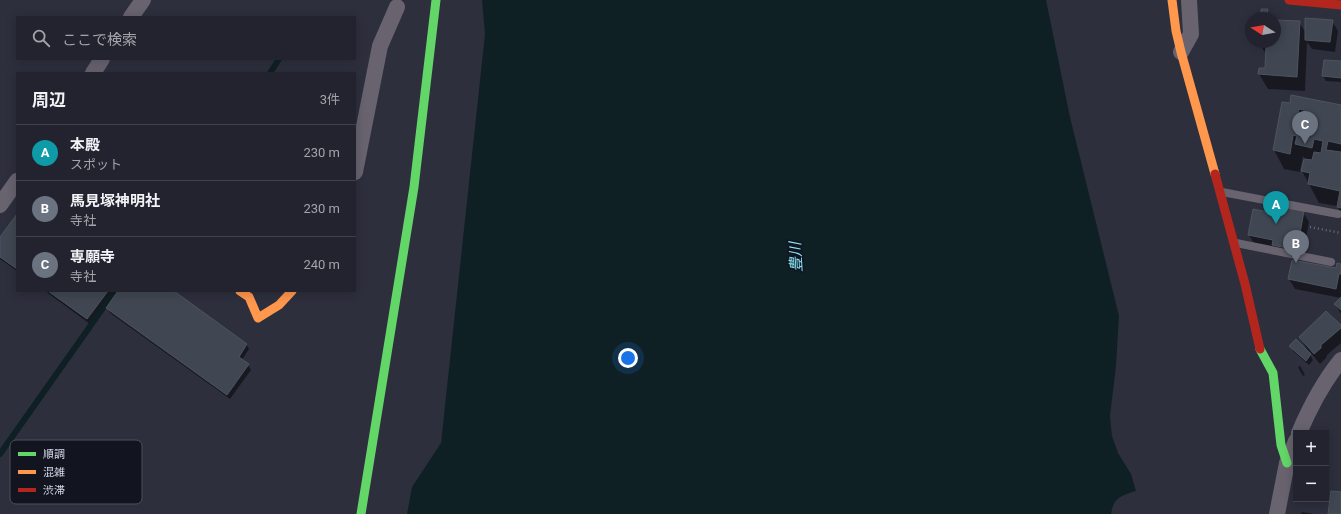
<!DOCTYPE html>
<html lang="ja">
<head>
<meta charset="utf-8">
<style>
	body { margin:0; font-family:Roboto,"Noto Sans JP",sans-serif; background:#2e2f3a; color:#f1f3f6 }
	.controls { position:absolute; right:12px; bottom:12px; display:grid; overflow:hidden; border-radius:0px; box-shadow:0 2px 10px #0003 }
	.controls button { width:36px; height:36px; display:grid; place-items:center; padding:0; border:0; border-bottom:1px solid #3f404a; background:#22232e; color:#f1f3f6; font:20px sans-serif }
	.compass { position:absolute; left:1245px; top:12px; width:36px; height:36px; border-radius:50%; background:#22232e; box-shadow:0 2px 10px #0003; rotate:281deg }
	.you { position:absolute; left:628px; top:358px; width:14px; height:14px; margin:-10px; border:3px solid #fff; border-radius:50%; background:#1a73e8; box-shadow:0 0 0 6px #1a73e833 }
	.badge { display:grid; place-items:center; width:26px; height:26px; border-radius:50%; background:#8bbbb9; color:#fff; font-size:13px; font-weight:700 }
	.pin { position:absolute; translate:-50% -33px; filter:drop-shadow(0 1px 2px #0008) }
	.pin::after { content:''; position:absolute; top:21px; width:14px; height:12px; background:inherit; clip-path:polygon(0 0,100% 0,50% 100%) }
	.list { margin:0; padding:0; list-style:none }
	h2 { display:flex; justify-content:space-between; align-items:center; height:52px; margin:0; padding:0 16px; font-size:17px }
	h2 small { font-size:13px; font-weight:400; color:#a2a4aa }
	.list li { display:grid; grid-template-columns:26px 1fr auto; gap:12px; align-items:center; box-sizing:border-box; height:56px; padding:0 16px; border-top:1px solid #3f404a }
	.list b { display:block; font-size:15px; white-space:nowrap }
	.list p { margin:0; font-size:13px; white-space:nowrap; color:#a2a4aa }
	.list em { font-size:13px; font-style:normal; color:#a2a4aa }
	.icon { flex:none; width:22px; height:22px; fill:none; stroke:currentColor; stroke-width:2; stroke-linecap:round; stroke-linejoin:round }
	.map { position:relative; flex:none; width:1341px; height:514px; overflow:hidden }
	.search { position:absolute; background:#22232e; box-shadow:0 2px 10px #0003; left:16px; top:16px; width:340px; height:44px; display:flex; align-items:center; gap:10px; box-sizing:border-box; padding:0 14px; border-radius:0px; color:#a2a4aa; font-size:15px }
	.panel { position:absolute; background:#22232e; box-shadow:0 2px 10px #0003; left:16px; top:72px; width:340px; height:220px; border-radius:0px }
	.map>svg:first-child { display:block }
	.water { fill:#0f2024 }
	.shadow { fill:#0007 }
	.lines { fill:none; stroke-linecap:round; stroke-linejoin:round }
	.stream { stroke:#0f2024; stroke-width:6 }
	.building { fill:#414752; stroke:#4e545e; fill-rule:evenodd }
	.path { stroke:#6a6873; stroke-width:2.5; stroke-dasharray:1 3; stroke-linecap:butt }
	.lane { stroke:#68636f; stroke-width:8 }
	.street { stroke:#68636f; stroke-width:16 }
	.fast { stroke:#63d668; stroke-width:9 }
	.slow { stroke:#ff974d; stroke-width:9 }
	.jam { stroke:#b3261e; stroke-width:9 }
	.labels { text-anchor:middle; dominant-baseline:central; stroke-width:3.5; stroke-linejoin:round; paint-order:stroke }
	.water-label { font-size:15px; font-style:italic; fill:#88e8f9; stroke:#12141f }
	.key { fill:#12141f; stroke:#4c4e5b; stroke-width:1 }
	.key-label { font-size:11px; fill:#d3d6e7 }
</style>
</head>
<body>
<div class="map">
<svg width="1341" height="514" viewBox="0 0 1341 514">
	<rect width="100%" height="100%" fill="#2d2f3d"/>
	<path class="water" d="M482,0H1046L1070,117L1119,316L1116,366L1110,416L1112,436L1118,453L1131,474L1136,491C1121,496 1114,497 1111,514H407L412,487L441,443L485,34Z"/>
	<g class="shadow">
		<polygon points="1267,10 1270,15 1270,18 1262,18"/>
		<polygon points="1275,21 1299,22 1306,33 1332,21 1338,31 1335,52 1312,49 1307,42 1305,91 1268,89 1259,74 1266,70 1266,54 1261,46 1262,42 1275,42"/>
		<polygon points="1341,62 1341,82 1326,81 1323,76"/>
		<polygon points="1283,103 1341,106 1341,213 1337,206 1319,203 1302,171 1305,159 1303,156 1300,172 1284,169 1274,150"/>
		<polygon points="1303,212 1309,222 1302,259 1255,245 1249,235"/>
		<polygon points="17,215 17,271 0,259 0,239"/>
		<polygon points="1341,265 1341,298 1295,289 1289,279 1337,270"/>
		<polygon points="45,291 114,291 90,324"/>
		<polygon points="119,291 172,291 247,345 249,349 242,360 248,365 251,370 230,399 110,313 107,308"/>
		<polygon points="1341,298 1341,314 1335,304"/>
		<polygon points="1341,327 1341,343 1327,355 1326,358 1320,364 1310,352 1309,353 1313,360 1309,365 1293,351 1291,346 1308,351 1300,337"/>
		<polygon points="1300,366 1303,371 1305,375 1303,376 1300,371 1298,367"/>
		<polygon points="1302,512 1313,514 1301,514"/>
	</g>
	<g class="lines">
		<g class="stream">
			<polyline points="270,73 279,59"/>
			<polyline points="0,454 115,291"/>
		</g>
	</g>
	<g class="building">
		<polygon points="1261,9 1268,9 1266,18 1261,18"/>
		<polygon points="1305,18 1333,20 1330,42 1305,40"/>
		<polygon points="1275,20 1300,21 1297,77 1258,74 1259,68 1265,68 1266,47 1260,46 1261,42 1275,42"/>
		<polygon points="1324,60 1341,61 1341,78 1322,76"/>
		<path d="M1291,95L1341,105V144L1328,141L1326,150L1341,152V208L1337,207L1340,191L1308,184L1310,173L1301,171L1304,159L1312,160L1314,152L1321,153L1323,141L1314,139L1312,148L1295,144L1297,136L1293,135L1290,154L1273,150L1282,102L1290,103ZM1299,109L1304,110L1301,126L1295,125Z"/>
		<polygon points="1279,207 1304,211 1297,250 1272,245 1273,240 1248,235 1253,209 1278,214"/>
		<polygon points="17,214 17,269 0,257 0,237"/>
		<polygon points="1292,260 1336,268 1337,263 1341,264 1341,274 1339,274 1336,289 1288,279"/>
		<polygon points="48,291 108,291 87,319"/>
		<polygon points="118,291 174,291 247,344 239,357 249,364 227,395 106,308"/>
		<polygon points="1341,297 1341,310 1334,304"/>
		<polygon points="1326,311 1341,325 1341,328 1321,345 1321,348 1314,354 1299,337"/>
		<polygon points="1296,339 1311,354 1306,361 1289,346"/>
		<polygon points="1331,491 1341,492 1341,514 1328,514"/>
	</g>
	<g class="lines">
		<polyline class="path" points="1310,227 1341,233"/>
		<g class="lane">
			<polyline points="1222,192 1338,214"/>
			<polyline points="1236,243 1331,262"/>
		</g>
		<g class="street">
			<polyline points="131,17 143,0"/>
			<polyline points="1181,52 1191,34 1189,0"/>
			<polyline points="93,73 102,59"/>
			<polyline points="355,172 380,46 397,7"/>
			<polyline points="0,205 17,181"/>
			<path d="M1299,433C1310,407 1323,382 1341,360"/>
			<polyline points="1277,514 1287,463 1296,441"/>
		</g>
		<g class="fast">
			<polyline points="1260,349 1273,373 1281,445 1287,463"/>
			<polyline points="361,514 414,187 436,0"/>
		</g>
		<g class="slow">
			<polyline points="1172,0 1176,31 1181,52 1215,174"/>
			<polyline points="240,291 249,297 258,318 279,305 292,291"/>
		</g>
		<g class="jam">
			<polyline points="1289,0 1341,5"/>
			<polyline points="1215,174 1245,284 1260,349"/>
		</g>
	</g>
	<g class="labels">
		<g class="water-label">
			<text transform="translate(796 257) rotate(-93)">豊川</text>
		</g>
	</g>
	<rect x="10" y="440" width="132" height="64" rx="6" class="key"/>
	<rect x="18" y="452" width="18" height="4" fill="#63d668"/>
	<rect x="18" y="470" width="18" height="4" fill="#ff974d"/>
	<rect x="18" y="488" width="18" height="4" fill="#b3261e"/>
	<g class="key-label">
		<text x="43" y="458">順調</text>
		<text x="43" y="476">混雑</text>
		<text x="43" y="494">渋滞</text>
	</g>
</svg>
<div class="controls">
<button>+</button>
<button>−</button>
</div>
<svg class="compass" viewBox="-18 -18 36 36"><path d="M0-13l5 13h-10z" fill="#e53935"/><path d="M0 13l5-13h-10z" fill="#a2a4aa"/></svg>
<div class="you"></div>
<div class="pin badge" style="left:1276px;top:224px;background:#0f9aa8">A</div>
<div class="pin badge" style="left:1296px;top:263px;background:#6b7280">B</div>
<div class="pin badge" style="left:1305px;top:144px;background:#6b7280">C</div>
<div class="search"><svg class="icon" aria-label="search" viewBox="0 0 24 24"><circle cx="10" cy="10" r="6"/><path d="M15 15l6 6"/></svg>ここで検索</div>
<section class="panel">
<h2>周辺<small>3件</small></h2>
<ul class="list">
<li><span class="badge" style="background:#0f9aa8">A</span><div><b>本殿</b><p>スポット</p></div><em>230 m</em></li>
<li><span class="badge" style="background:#6b7280">B</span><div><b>馬見塚神明社</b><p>寺社</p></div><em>230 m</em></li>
<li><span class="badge" style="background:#6b7280">C</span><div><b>専願寺</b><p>寺社</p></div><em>240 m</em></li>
</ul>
</section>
</div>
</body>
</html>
